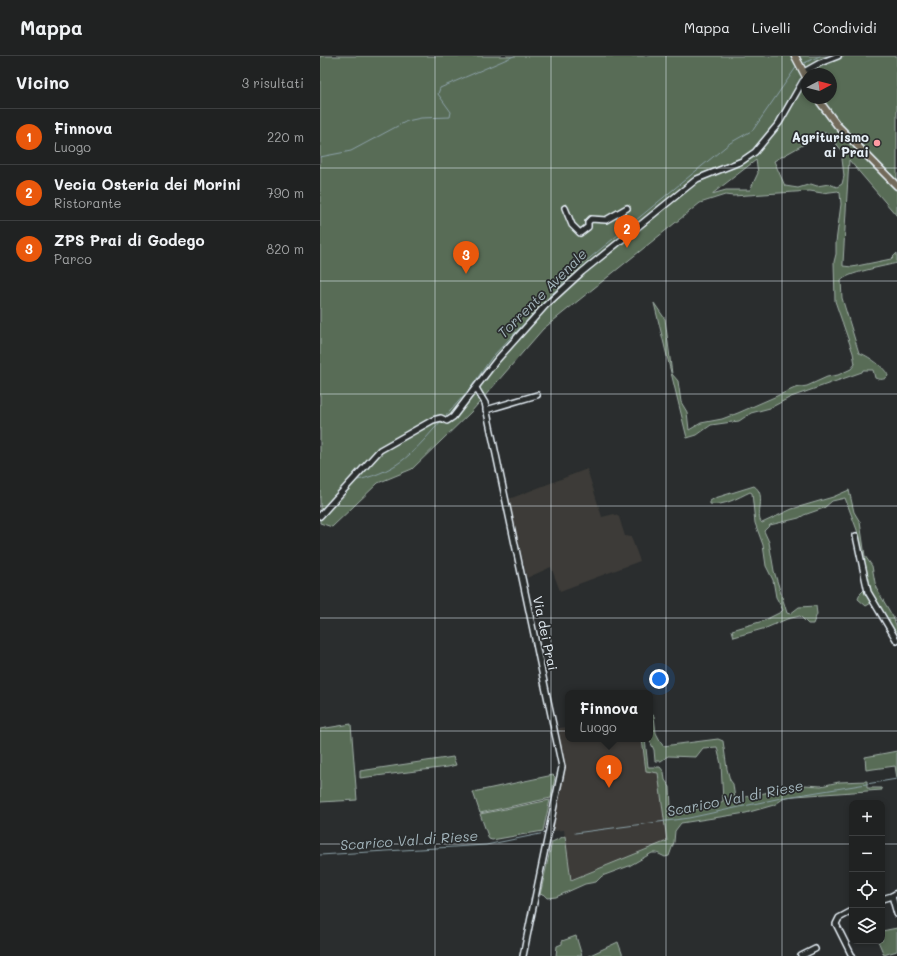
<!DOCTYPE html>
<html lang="it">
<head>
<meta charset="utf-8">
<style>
	body { margin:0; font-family:Mali,sans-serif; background:#282a2a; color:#f1f3f6 }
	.controls { position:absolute; right:12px; bottom:12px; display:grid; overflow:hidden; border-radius:8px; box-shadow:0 2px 6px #0003 }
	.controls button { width:36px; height:36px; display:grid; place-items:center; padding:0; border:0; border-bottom:1px solid #3d3f40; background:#202222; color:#f1f3f6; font:20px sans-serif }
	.compass { position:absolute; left:481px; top:12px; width:36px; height:36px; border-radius:50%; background:#202222; box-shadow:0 2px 6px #0003; rotate:83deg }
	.you { position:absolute; left:339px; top:623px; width:14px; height:14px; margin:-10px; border:3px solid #fff; border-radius:50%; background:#1a73e8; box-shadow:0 0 0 6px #1a73e833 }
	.badge { display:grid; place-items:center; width:26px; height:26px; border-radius:50%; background:#ea580c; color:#fff; font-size:13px; font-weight:700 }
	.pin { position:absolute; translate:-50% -33px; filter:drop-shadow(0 1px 2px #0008) }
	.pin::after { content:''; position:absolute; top:21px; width:14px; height:12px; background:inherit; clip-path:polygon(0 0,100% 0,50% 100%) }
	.popup { position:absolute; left:245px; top:634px; width:88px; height:52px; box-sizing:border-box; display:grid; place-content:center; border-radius:8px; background:#202222; filter:drop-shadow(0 1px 3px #0005); font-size:13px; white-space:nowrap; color:#a2a4a5 }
	.popup b { font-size:15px; color:#f1f3f6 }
	.popup::after { content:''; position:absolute; left:50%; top:100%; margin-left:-8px; border:8px solid transparent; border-top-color:#202222 }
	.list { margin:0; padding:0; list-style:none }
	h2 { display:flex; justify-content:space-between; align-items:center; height:52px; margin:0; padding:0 16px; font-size:17px }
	h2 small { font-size:13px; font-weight:400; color:#a2a4a5 }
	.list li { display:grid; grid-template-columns:26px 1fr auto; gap:12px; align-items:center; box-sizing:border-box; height:56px; padding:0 16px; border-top:1px solid #3d3f40 }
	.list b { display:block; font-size:15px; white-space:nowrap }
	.list p { margin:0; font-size:13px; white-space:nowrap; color:#a2a4a5 }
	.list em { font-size:13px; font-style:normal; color:#a2a4a5 }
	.icon { flex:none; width:22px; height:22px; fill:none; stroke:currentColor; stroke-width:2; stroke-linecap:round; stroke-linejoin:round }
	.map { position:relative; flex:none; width:577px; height:900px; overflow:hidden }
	header { display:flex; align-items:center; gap:24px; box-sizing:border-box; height:56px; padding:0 20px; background:#202222; border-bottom:1px solid #3d3f40 }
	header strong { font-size:19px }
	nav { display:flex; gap:22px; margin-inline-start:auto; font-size:14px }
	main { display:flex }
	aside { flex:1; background:#202222 }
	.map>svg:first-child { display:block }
	.built { fill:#3c3b37 }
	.green { fill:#586c56; stroke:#a0aea7; fill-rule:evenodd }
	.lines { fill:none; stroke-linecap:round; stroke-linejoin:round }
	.stream { stroke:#8ca1a8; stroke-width:1 }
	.minor-casing { stroke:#e8f1f8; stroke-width:8 }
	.major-casing { stroke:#e8f1f8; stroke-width:9 }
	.minor { stroke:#2a2d2e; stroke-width:5 }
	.major { stroke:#726b5a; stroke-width:6 }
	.grid { fill:none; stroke:#e8f1f8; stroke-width:1; stroke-opacity:0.55 }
	.poi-dot { fill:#ff9aa2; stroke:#2a2d2e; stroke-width:1.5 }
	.labels { text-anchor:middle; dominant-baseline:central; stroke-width:3.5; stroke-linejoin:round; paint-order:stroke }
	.poi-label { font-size:13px; font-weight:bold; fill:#e8f1f8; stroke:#2a2d2e; text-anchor:end }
	.street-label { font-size:13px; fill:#e8f1f8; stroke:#2a2d2e }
	.water-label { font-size:14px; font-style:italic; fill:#a3b5bc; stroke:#2a2d2e }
</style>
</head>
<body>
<header>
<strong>Mappa</strong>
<nav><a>Mappa</a><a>Livelli</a><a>Condividi</a></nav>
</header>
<main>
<aside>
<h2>Vicino<small>3 risultati</small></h2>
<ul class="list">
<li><span class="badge">1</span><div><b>Finnova</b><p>Luogo</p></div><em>220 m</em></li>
<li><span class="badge">2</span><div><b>Vecia Osteria dei Morini</b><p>Ristorante</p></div><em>790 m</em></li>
<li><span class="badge">3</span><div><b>ZPS Prai di Godego</b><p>Parco</p></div><em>820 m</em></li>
</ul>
</aside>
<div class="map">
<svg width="577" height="900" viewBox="0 0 577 900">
	<rect width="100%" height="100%" fill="#2a2d2e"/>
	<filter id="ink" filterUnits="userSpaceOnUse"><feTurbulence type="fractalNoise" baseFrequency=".025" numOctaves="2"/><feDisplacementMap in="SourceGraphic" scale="8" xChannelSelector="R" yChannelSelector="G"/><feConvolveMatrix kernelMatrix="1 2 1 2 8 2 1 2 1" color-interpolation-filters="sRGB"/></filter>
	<g filter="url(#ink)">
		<g class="built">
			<polygon points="267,413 282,461 294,458 299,461 305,480 311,481 320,505 240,535 231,511 207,522 189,443"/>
			<polygon points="248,671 248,683 322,683 326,714 338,716 347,785 250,824 244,774 232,775 244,715 239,672"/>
		</g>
		<g class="green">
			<path d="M0,0H577V160L529,104L523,207V210L532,211L571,203L577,197V207C566,210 525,217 521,225L522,242L539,297C546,298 567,313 568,320C565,324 560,324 555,322L553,314H543L542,316L471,341L450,352L431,357L419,365L391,369L377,379L367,382L334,247L345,263L352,318L358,325L361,346L367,356L369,374L381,367L402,363L418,357L475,332L487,330L507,321L518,319L531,313L535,308L533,297L515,245L514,206L516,198V186L521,148L520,137L518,135L502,137L490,135L413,140L405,139L380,147L223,273L151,356L92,413L58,427L12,471L0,467ZM487,18H511V42H487ZM506,76L525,98L522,103L524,120L522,128L517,131L509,128L497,130L491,128L478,132L465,130L454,105ZM436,104L438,117L430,134H406L392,138Z"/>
			<path d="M434,430C448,439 434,460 442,467L472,453L513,441L529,434L534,456L540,466L545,500L552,510L556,532L573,561L577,572V581L553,546L546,550L538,543L540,538L546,532L537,474L525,442L512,445L504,452L484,459L479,462L450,469L444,475L449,486L454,515L467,557L470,558L479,551L496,550L497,558L493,568H488L480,560L467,563L446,572L414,581L412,574L443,565L461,556L463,554L456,541L453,524L446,510L443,489L435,467L432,437L430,436C417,442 405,450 390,448V445L395,442Z"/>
			<polygon points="330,657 334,660 336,677 343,690 398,683 403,685 407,713 410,724 413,728 415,743 484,729 501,730 519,726 547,725 547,732 561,732 562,734 475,740 466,741 454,749 426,757 361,767 355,775 354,786 349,800 345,801 337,797 332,797 309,810 282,820 276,826 265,828 236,841 227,842 223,838 220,839 232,786 245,780 251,824 347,785 338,717 326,715 322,683 325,683 328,711 340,711 344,716 345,724 350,731 351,751 353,755 391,752 403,745 401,708 397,691 383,692 376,701 348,700 341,705 335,705 334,694 329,683"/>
			<polygon points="31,668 37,744 0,746 0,673"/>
			<polygon points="577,695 577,722 575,710 546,714 545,701"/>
			<polygon points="133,701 136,709 128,711 40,722 40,715"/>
			<polygon points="233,719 235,721 231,742 160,757 153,736"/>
			<polygon points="230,744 223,775 172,784 169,783 160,758"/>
			<polygon points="577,872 577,895 564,899 558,885 562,885 562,875"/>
			<polygon points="256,880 262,900 236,900 237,890 242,888 242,885"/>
			<polygon points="298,886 303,900 268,900"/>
		</g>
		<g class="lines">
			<g class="stream">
				<polyline points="482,8 500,0"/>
				<polyline points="0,101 31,95 87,65 101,62 130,61 131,56 118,38 120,32 194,0"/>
				<polyline points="124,362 152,330 172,301 254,215 410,87 433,74 477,10"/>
				<path d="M38,424C81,414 94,395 122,364"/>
				<polyline points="0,464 4,460"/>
				<polyline points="255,777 369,762 461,742 577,723"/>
				<polyline points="0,799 166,789 225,777"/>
			</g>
			<defs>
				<g id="minor">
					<polyline points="484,16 500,7 518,0"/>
					<polyline points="245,152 252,169 260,177 268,171 268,166 271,163 286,164 307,152"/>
					<polyline points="156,332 165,347 174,389 242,711 203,900"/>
					<polyline points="166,354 217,339"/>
					<polyline points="0,460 60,394 113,364 121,362 127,365 133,361 176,305 225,250 262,216 377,123 422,105 435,96 459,67 483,25 487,23"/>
					<polyline points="536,480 548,536 577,585"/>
					<polyline points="572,840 577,837"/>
					<polyline points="562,843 572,840 577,858"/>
					<polyline points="532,855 519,862 516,868 532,900"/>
					<polyline points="481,900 495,893"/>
				</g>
				<g id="major">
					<polyline points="475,0 487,23"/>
					<polyline points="497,42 517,69 577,130"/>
				</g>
			</defs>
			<use href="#minor" class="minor-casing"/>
			<use href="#major" class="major-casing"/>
			<use href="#minor" class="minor"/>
			<use href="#major" class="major"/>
		</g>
	</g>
	<path class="grid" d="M115,0V900M231,0V900M346,0V900M462,0V900M0,112H577M0,225H577M0,338H577M0,450H577M0,562H577M0,675H577M0,788H532M562,788H577"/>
	<circle class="poi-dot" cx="557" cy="87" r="4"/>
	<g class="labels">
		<g class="poi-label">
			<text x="549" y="80">Agriturismo<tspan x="549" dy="15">ai Prai</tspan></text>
		</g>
		<g class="street-label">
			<text transform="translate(226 577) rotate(78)">Via dei Prai</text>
		</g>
		<g class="water-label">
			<text transform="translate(222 237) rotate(-45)">Torrente Avenale</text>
			<text transform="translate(415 742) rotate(-11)">Scarico Val di Riese</text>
			<text transform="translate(89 784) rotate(-4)">Scarico Val di Riese</text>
		</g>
	</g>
</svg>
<div class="controls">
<button>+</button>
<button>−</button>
<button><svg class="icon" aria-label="locate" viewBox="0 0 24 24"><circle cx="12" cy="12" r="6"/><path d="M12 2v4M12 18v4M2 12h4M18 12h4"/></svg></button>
<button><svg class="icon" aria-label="layers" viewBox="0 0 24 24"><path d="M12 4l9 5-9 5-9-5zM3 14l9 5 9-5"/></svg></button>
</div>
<svg class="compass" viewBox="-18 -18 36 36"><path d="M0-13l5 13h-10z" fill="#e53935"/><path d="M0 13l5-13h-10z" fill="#a2a4a5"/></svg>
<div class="you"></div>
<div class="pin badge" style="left:289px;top:732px">1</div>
<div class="popup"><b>Finnova</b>Luogo</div>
<div class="pin badge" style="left:307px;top:192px">2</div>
<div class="pin badge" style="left:146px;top:218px">3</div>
</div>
</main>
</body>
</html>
